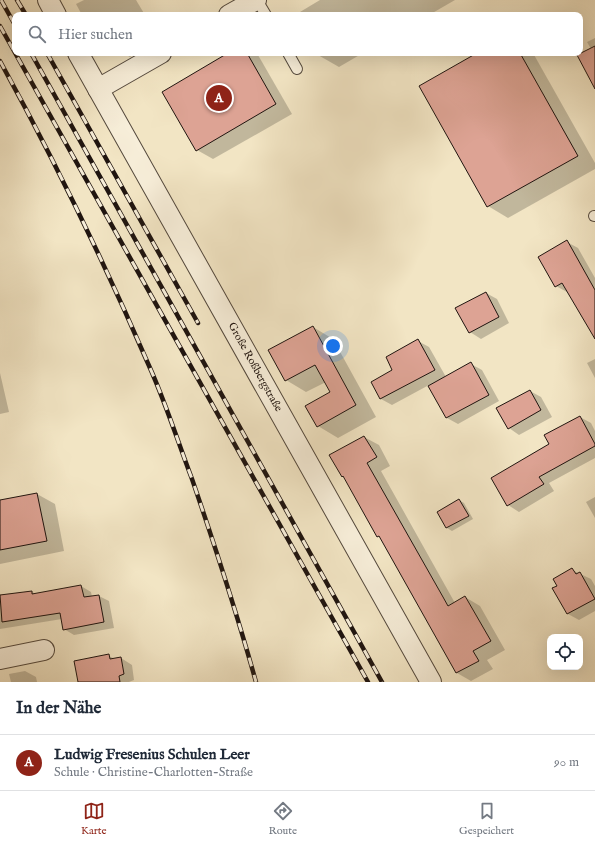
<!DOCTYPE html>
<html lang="de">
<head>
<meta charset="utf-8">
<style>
	body { margin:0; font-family:"IM FELL English",serif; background:#f6f6f7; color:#1f2937 }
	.controls { position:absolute; right:12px; bottom:12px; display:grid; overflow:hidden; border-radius:8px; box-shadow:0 4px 16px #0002 }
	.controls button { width:36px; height:36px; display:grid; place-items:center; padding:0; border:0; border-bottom:1px solid #e0e1e3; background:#fff; color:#1f2937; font:20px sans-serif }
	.you { position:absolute; left:333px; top:346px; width:14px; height:14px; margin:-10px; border:3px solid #fff; border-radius:50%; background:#1a73e8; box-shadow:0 0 0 6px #1a73e833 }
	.badge { display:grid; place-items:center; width:26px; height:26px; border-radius:50%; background:#8f2418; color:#fff; font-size:13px; font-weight:700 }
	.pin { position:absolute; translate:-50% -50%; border:2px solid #fff; box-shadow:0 1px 4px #0006 }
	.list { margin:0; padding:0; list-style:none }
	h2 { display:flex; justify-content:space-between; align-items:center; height:52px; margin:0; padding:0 16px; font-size:17px }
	h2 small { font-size:13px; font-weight:400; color:#747a83 }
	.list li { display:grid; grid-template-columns:26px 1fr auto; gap:12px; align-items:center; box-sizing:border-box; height:56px; padding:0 16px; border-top:1px solid #e0e1e3 }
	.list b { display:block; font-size:15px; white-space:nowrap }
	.list p { margin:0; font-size:13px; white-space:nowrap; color:#747a83 }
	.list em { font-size:13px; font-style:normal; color:#747a83 }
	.icon { flex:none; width:22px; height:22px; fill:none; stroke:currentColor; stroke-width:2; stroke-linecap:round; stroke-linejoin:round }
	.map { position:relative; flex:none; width:595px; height:682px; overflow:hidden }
	.search { position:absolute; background:#fff; box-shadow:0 4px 16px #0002; left:12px; right:12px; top:12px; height:44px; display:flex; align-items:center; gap:10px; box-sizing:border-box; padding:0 14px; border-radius:8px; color:#747a83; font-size:15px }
	.sheet { height:108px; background:#fff }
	nav { display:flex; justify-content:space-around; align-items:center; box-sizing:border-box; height:56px; border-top:1px solid #e0e1e3; background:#fff; font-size:11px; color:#747a83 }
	nav a { display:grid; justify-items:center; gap:2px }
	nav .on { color:#8f2418 }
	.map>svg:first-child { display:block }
	.shadow { fill:#0003 }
	.building { fill:#dda394; stroke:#201510 }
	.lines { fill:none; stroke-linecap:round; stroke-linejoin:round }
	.service-casing { stroke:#54493d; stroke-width:12 }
	.minor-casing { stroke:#54493d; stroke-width:22 }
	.service { stroke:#f7eed9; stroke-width:10 }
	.minor { stroke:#f7eed9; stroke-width:20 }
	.rail-casing { stroke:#201510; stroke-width:4.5 }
	.rail { stroke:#f7eed9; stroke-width:3; stroke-dasharray:9; stroke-linecap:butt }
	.labels { text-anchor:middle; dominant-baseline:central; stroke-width:3.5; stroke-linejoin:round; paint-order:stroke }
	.street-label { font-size:11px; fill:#201510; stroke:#f7eed9 }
</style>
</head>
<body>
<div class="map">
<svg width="595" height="682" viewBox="0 0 595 682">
	<rect width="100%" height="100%" fill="#f2e5c4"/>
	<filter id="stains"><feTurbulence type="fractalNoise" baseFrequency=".005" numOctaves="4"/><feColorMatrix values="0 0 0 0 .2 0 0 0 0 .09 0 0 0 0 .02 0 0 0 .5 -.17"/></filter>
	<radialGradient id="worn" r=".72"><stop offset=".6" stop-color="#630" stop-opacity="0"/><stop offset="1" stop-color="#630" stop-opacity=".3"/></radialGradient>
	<g class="shadow">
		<polygon points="84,0 136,0 145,15 82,15 76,4"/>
		<polygon points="320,0 455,0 429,15 295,15"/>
		<polygon points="595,38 595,87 591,49 587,42"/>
		<polygon points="123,53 136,53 130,57"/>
		<polygon points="230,53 254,53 258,55 292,114 213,159 197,150"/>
		<polygon points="317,53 363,53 339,67 318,55"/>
		<polygon points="479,53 533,53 595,163 595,169 508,218 488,206"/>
		<polygon points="567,242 578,248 595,278 595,337 569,291 567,292 556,286"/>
		<polygon points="486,293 497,299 509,323 481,339 470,332"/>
		<polygon points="313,327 333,339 376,417 338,438 318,426 332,392 326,382 306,392 286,380"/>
		<polygon points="418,341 429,347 446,377 471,364 482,370 499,401 458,424 447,418 429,385 392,405 381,399 394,370"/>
		<polygon points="595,359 595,378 587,363"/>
		<polygon points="0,373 9,412 0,414"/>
		<polygon points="530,391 541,397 552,417 519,435 509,428"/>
		<polygon points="580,417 591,423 595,431 595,458 549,483 554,491 519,512 508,505 550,445"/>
		<polygon points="364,437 379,445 390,466 381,471 455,603 465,597 480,606 505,650 487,660 493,669 471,681 457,673 382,538 378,536 345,478 342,476"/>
		<polygon points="37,494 55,504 64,551 0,564 0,501"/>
		<polygon points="595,497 595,518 586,502"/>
		<polygon points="459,500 464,503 473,519 452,531 447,528 438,512"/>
		<polygon points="572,570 591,579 595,586 595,611 579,620 568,614 554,588 558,586"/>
		<polygon points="81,586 91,592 92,597 99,596 109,601 114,628 74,635 64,629 62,619 0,629 0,596 32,592 36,594"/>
		<polygon points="109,656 115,659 121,658 132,665 134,680 129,682 79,682"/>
		<polygon points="25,671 36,677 37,682 11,682 9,674"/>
	</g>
	<g class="building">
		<polygon points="595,46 595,89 577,55"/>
		<polygon points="228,53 247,53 276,104 196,151 162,92"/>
		<polygon points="477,53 520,53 578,156 487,207 419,86"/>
		<polygon points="567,240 595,290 595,339 562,283 555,287 538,257"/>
		<polygon points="486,292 499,317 469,333 455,308"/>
		<polygon points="313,326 356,405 317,427 305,406 330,392 315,365 285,381 268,350"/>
		<polygon points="418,339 435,370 380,399 371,382 392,370 386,357"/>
		<polygon points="471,362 489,395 446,418 428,386"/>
		<polygon points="530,390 541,410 508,429 496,408"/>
		<polygon points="580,416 595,444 595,446 539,477 544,484 507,506 491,478 549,444 544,435"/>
		<polygon points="364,436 377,457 367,463 443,597 448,606 465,596 491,641 473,651 479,661 456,673 379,536 377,537 343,476 342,477 329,455"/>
		<polygon points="37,493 47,541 0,550 0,500"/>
		<polygon points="459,499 469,516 446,528 437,512"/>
		<polygon points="572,568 576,574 580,572 595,599 567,614 552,588 557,586 553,579"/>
		<polygon points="81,585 84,597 99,595 104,622 63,630 60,613 2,622 0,595 32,591 32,594"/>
		<polygon points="109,654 110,659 121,657 124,674 119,676 120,682 78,682 74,661"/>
	</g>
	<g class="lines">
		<defs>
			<g id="service">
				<polyline points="257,0 266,15"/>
				<polyline points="288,53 297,69"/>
				<polyline points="594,216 595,216"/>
			</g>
			<g id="minor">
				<polyline points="48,0 56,15"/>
				<polyline points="229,15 256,0"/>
				<polyline points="78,53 431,682"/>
				<polyline points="98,89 161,53"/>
				<polyline points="0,659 44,650"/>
			</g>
		</defs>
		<use href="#service" class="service-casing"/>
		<use href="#minor" class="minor-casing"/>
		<use href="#service" class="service"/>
		<use href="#minor" class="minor"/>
		<defs>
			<g id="rail">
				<polyline points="1,0 15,25"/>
				<polyline points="17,0 26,15"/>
				<polyline points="0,26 368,682"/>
				<polyline points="31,53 382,682"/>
				<polyline points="47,53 198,323"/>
				<path d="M0,61C55,161 105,264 150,368C166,404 178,442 192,479C215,546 237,614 256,682"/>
			</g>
		</defs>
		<use href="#rail" class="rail-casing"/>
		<use href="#rail" class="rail"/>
	</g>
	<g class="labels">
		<g class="street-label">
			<text transform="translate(255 367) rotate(61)">Große Roßbergstraße</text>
		</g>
	</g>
	<rect width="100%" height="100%" filter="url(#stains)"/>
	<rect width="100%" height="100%" fill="url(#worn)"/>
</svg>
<div class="controls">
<button><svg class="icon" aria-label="locate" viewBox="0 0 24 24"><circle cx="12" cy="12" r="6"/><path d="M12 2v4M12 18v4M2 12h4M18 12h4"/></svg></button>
</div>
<div class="you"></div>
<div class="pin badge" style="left:219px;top:98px">A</div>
<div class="search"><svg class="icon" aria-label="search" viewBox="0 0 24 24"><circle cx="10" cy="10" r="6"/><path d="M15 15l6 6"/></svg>Hier suchen</div>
</div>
<section class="sheet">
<h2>In der Nähe<small></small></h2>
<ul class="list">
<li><span class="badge">A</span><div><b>Ludwig Fresenius Schulen Leer</b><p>Schule · Christine-Charlotten-Straße</p></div><em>90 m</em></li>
</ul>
</section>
<nav>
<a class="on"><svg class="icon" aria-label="map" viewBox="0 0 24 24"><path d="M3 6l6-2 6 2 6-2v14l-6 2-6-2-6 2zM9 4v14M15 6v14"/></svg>Karte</a>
<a><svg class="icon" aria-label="directions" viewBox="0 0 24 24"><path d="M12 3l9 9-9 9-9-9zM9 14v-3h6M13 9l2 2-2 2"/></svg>Route</a>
<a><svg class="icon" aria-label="saved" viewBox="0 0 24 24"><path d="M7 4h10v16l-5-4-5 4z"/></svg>Gespeichert</a>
</nav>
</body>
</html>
